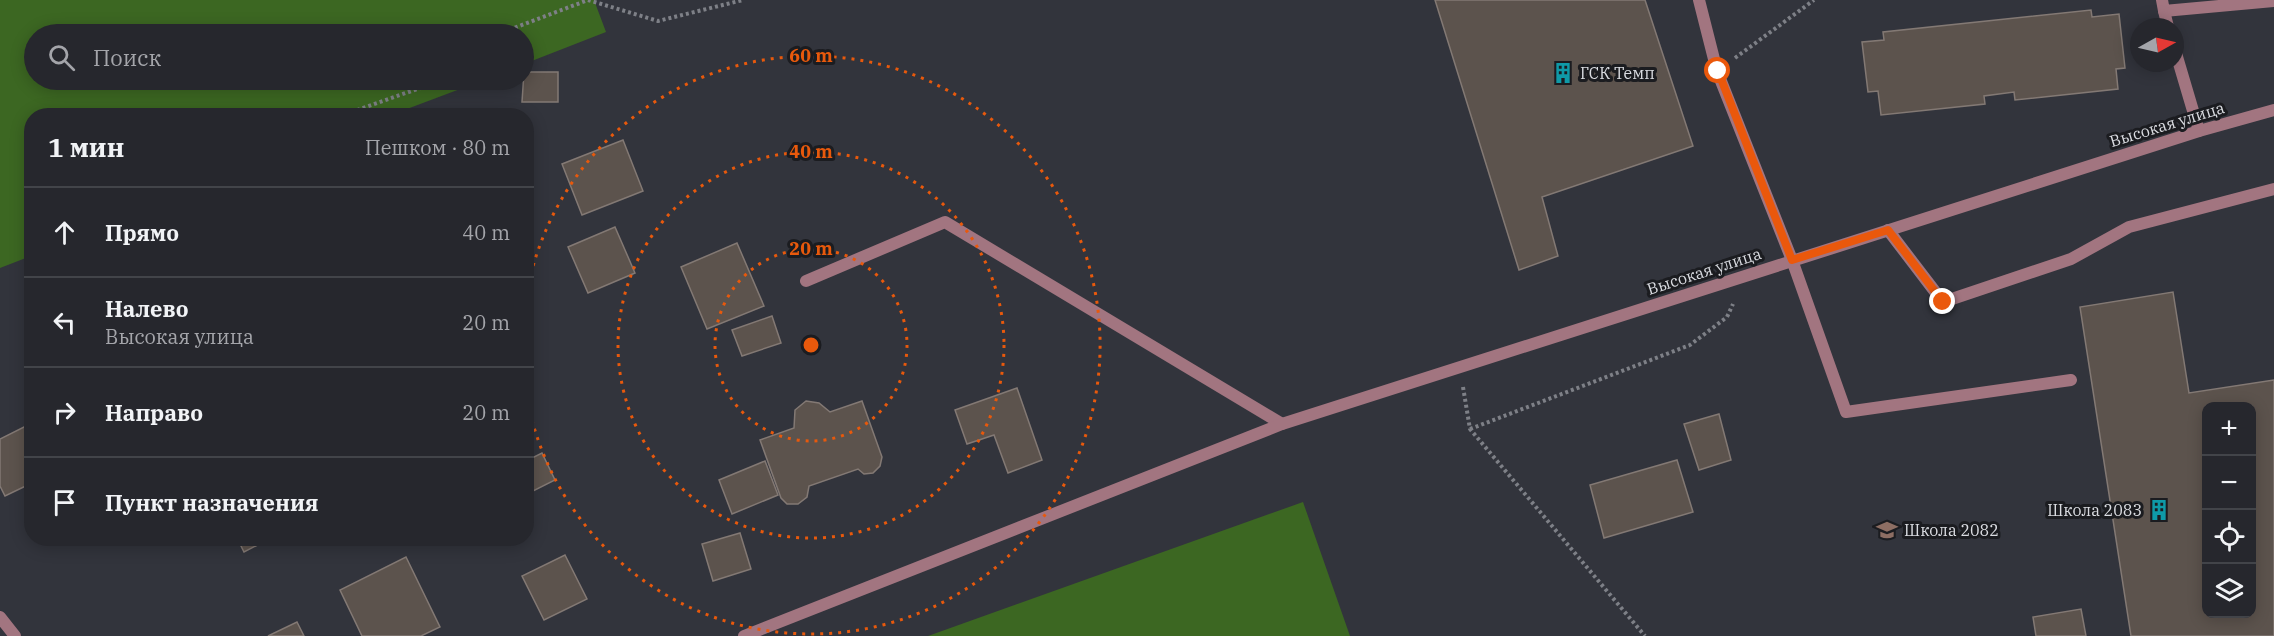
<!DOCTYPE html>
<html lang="ru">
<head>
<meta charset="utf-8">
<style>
	body { margin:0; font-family:"IBM Plex Serif",serif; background:#2e2f35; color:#f1f3f6 }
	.controls { position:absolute; right:18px; bottom:18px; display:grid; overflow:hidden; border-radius:12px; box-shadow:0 3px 15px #0003 }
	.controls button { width:54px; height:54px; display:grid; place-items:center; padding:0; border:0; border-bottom:2px solid #424449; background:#26272d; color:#f1f3f6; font:30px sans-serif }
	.compass { position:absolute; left:2130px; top:18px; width:54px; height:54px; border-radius:50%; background:#26272d; box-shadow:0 3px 15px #0003; rotate:82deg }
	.stop { position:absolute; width:18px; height:18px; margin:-14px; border:4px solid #ea580c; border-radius:50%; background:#fff }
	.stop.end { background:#ea580c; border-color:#fff; box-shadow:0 2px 6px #0008 }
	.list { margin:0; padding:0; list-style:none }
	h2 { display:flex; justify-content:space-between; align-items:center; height:78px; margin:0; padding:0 24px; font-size:26px }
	h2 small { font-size:20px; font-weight:400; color:#a4a5aa }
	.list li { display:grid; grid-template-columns:39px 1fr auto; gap:18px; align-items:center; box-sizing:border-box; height:90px; padding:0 24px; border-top:2px solid #424449 }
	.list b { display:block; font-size:22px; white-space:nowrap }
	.list p { margin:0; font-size:20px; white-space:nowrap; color:#a4a5aa }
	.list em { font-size:20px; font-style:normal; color:#a4a5aa }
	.icon { flex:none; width:33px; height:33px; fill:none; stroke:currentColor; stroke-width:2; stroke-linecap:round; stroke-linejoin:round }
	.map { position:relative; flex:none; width:2274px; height:636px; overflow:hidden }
	.search { position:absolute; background:#26272d; box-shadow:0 3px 15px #0003; left:24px; top:24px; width:510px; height:66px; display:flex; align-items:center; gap:15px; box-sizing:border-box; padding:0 21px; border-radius:33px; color:#a4a5aa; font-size:22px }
	.panel { position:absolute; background:#26272d; box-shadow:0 3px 15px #0003; left:24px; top:108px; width:510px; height:438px; border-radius:24px }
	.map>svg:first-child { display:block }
	.green { fill:#3c6722 }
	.building { fill:#5c534d; stroke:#837974; stroke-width:1.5; fill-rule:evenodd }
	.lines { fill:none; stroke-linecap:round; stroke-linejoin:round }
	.path { stroke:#7e8087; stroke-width:4; stroke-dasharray:3 3; stroke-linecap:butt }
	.lane { stroke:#a27580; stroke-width:12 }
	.street { stroke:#a27580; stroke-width:12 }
	.route { stroke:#ea580c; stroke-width:8 }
	.ring { fill:none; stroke:#e8590c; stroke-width:3; stroke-dasharray:3 6 }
	.labels { text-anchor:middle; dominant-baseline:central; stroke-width:6; stroke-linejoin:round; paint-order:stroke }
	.poi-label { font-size:16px; fill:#dadce1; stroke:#1b1c20; text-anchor:start }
	.street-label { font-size:16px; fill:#dadce1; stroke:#1b1c20 }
	.centre { fill:#e8590c; stroke:#1b1c20; stroke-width:3 }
	.ring-label { font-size:18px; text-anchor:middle; font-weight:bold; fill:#e8590c; stroke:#1b1c20; stroke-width:6; stroke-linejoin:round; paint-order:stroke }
</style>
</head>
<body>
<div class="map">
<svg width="2274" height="636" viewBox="0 0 2274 636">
	<rect width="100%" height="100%" fill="#32343c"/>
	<g class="green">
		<polygon points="0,0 594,0 606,32 524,64 524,34 34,34 34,80 484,80 391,115 32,116 31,256 0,268"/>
		<polygon points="1303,502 1350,636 928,636"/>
	</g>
	<g class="building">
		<polygon points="1435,0 1645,0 1693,146 1542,197 1558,256 1519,270"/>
		<polygon points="2091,10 2092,17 2119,14 2125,68 2116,69 2118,89 2015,100 2014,92 1984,96 1985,104 1881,115 1878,91 1868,92 1862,42 1884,40 1883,32"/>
		<polygon points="524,72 558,72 558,102 522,102"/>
		<polygon points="623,140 643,191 582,215 562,164"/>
		<polygon points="615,227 635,273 588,293 568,247"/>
		<polygon points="737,243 764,306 707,329 681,267"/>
		<path d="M2173,292L2189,393L2274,380V636H2131L2080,307ZM2206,406H2252V614H2206Z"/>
		<polygon points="772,316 781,343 742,356 732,330"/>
		<polygon points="1017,388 1042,460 1008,473 994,435 967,444 955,410"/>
		<polygon points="806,401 819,403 830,412 862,401 882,457 880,466 873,473 864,474 858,469 809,486 807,497 798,504 787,504 781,498 760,440 794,428 795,410"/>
		<polygon points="1719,414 1731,460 1699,470 1684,424"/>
		<polygon points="32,423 32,483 5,496 0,486 0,439"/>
		<polygon points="542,453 555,480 529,493 526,488 526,461"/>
		<polygon points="1677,460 1693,512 1604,538 1590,485"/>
		<polygon points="765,461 778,495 732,514 719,480"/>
		<polygon points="740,533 751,569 713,581 702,544"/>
		<polygon points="237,538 271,538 244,552"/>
		<polygon points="565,555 587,599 544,620 522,576"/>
		<polygon points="406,557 440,627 421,636 362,636 340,590"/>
		<polygon points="2081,609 2086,636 2036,636 2033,617"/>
		<polygon points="297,622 304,636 268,636"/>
	</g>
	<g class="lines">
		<g class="path">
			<polyline points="498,34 588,0 658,21 743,0"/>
			<polyline points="1735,58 1814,0"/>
			<polyline points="340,116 443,80"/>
			<polyline points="1463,387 1470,429 1645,636"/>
			<polyline points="1470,429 1690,345 1727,317 1733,304"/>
		</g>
		<g class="lane">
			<polyline points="1699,0 1717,71 1792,260 1846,412 2071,380"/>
			<polyline points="2162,0 2164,11 2274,1"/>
			<polyline points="2164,11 2168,27"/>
			<polyline points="2175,50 2199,131"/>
			<polyline points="806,281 945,222 1282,424"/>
		</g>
		<g class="street">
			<polyline points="1888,230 1943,302 2071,259 2129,227 2274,189"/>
			<polyline points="0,617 15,636"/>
			<polyline points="744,636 1282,424 2199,131 2274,110"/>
		</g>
	</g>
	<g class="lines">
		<polyline class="route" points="1718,71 1792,260 1888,230 1943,302"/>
	</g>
	<g class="ring">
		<circle cx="811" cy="345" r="96"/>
		<circle cx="811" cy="345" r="193"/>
		<path d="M527 292A289 289 0 1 1 527 398"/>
	</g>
	<defs>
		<symbol id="building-bare" viewBox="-9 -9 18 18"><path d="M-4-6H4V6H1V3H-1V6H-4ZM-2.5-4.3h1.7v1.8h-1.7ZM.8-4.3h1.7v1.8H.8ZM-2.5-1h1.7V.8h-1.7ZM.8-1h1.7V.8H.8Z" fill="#0f9aa8" stroke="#1b1c20" stroke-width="2.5" paint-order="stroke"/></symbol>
		<symbol id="school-bare" viewBox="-9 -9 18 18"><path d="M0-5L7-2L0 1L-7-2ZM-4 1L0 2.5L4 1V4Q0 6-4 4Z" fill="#8d6e63" stroke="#1b1c20" stroke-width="2.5" paint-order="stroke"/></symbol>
	</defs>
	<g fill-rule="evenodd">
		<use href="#building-bare" x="1548" y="58" width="30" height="30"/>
		<use href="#building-bare" x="2144" y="495" width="30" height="30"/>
		<use href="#school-bare" x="1872" y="515" width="30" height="30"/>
	</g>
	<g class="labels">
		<g class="poi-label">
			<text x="1580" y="73">ГСК Темп</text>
			<text x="2142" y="510" text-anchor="end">Школа 2083</text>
			<text x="1904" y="530">Школа 2082</text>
		</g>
		<g class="street-label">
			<text transform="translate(2167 124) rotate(-17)">Высокая улица</text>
			<text transform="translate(1704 271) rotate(-18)">Высокая улица</text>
		</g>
	</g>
	<circle cx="811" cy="345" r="9" class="centre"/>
	<g class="ring-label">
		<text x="811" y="62">60 m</text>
		<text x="811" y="158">40 m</text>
		<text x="811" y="255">20 m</text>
	</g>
</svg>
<div class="controls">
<button>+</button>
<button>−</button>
<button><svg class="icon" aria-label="locate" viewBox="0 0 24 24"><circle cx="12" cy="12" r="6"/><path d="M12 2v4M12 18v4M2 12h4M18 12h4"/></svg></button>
<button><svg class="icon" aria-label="layers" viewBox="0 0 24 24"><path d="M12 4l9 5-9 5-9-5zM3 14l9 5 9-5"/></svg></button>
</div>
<svg class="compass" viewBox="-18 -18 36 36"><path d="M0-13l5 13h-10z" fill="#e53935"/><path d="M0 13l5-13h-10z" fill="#a4a5aa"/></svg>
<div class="stop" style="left:1718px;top:71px"></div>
<div class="stop end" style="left:1943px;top:302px"></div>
<div class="search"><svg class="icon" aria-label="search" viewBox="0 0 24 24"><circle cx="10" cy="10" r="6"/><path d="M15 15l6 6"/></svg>Поиск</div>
<section class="panel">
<h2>1 мин<small>Пешком · 80 m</small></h2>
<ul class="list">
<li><svg class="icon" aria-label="ahead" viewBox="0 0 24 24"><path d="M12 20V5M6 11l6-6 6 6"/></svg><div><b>Прямо</b></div><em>40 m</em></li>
<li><svg class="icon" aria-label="left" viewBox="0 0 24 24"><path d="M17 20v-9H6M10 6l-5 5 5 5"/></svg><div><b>Налево</b><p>Высокая улица</p></div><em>20 m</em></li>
<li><svg class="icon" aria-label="right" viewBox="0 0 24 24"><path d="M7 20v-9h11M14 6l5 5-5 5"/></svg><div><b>Направо</b></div><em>20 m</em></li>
<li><svg class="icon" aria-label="arrive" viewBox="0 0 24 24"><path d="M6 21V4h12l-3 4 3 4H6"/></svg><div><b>Пункт назначения</b></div></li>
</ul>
</section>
</div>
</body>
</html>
